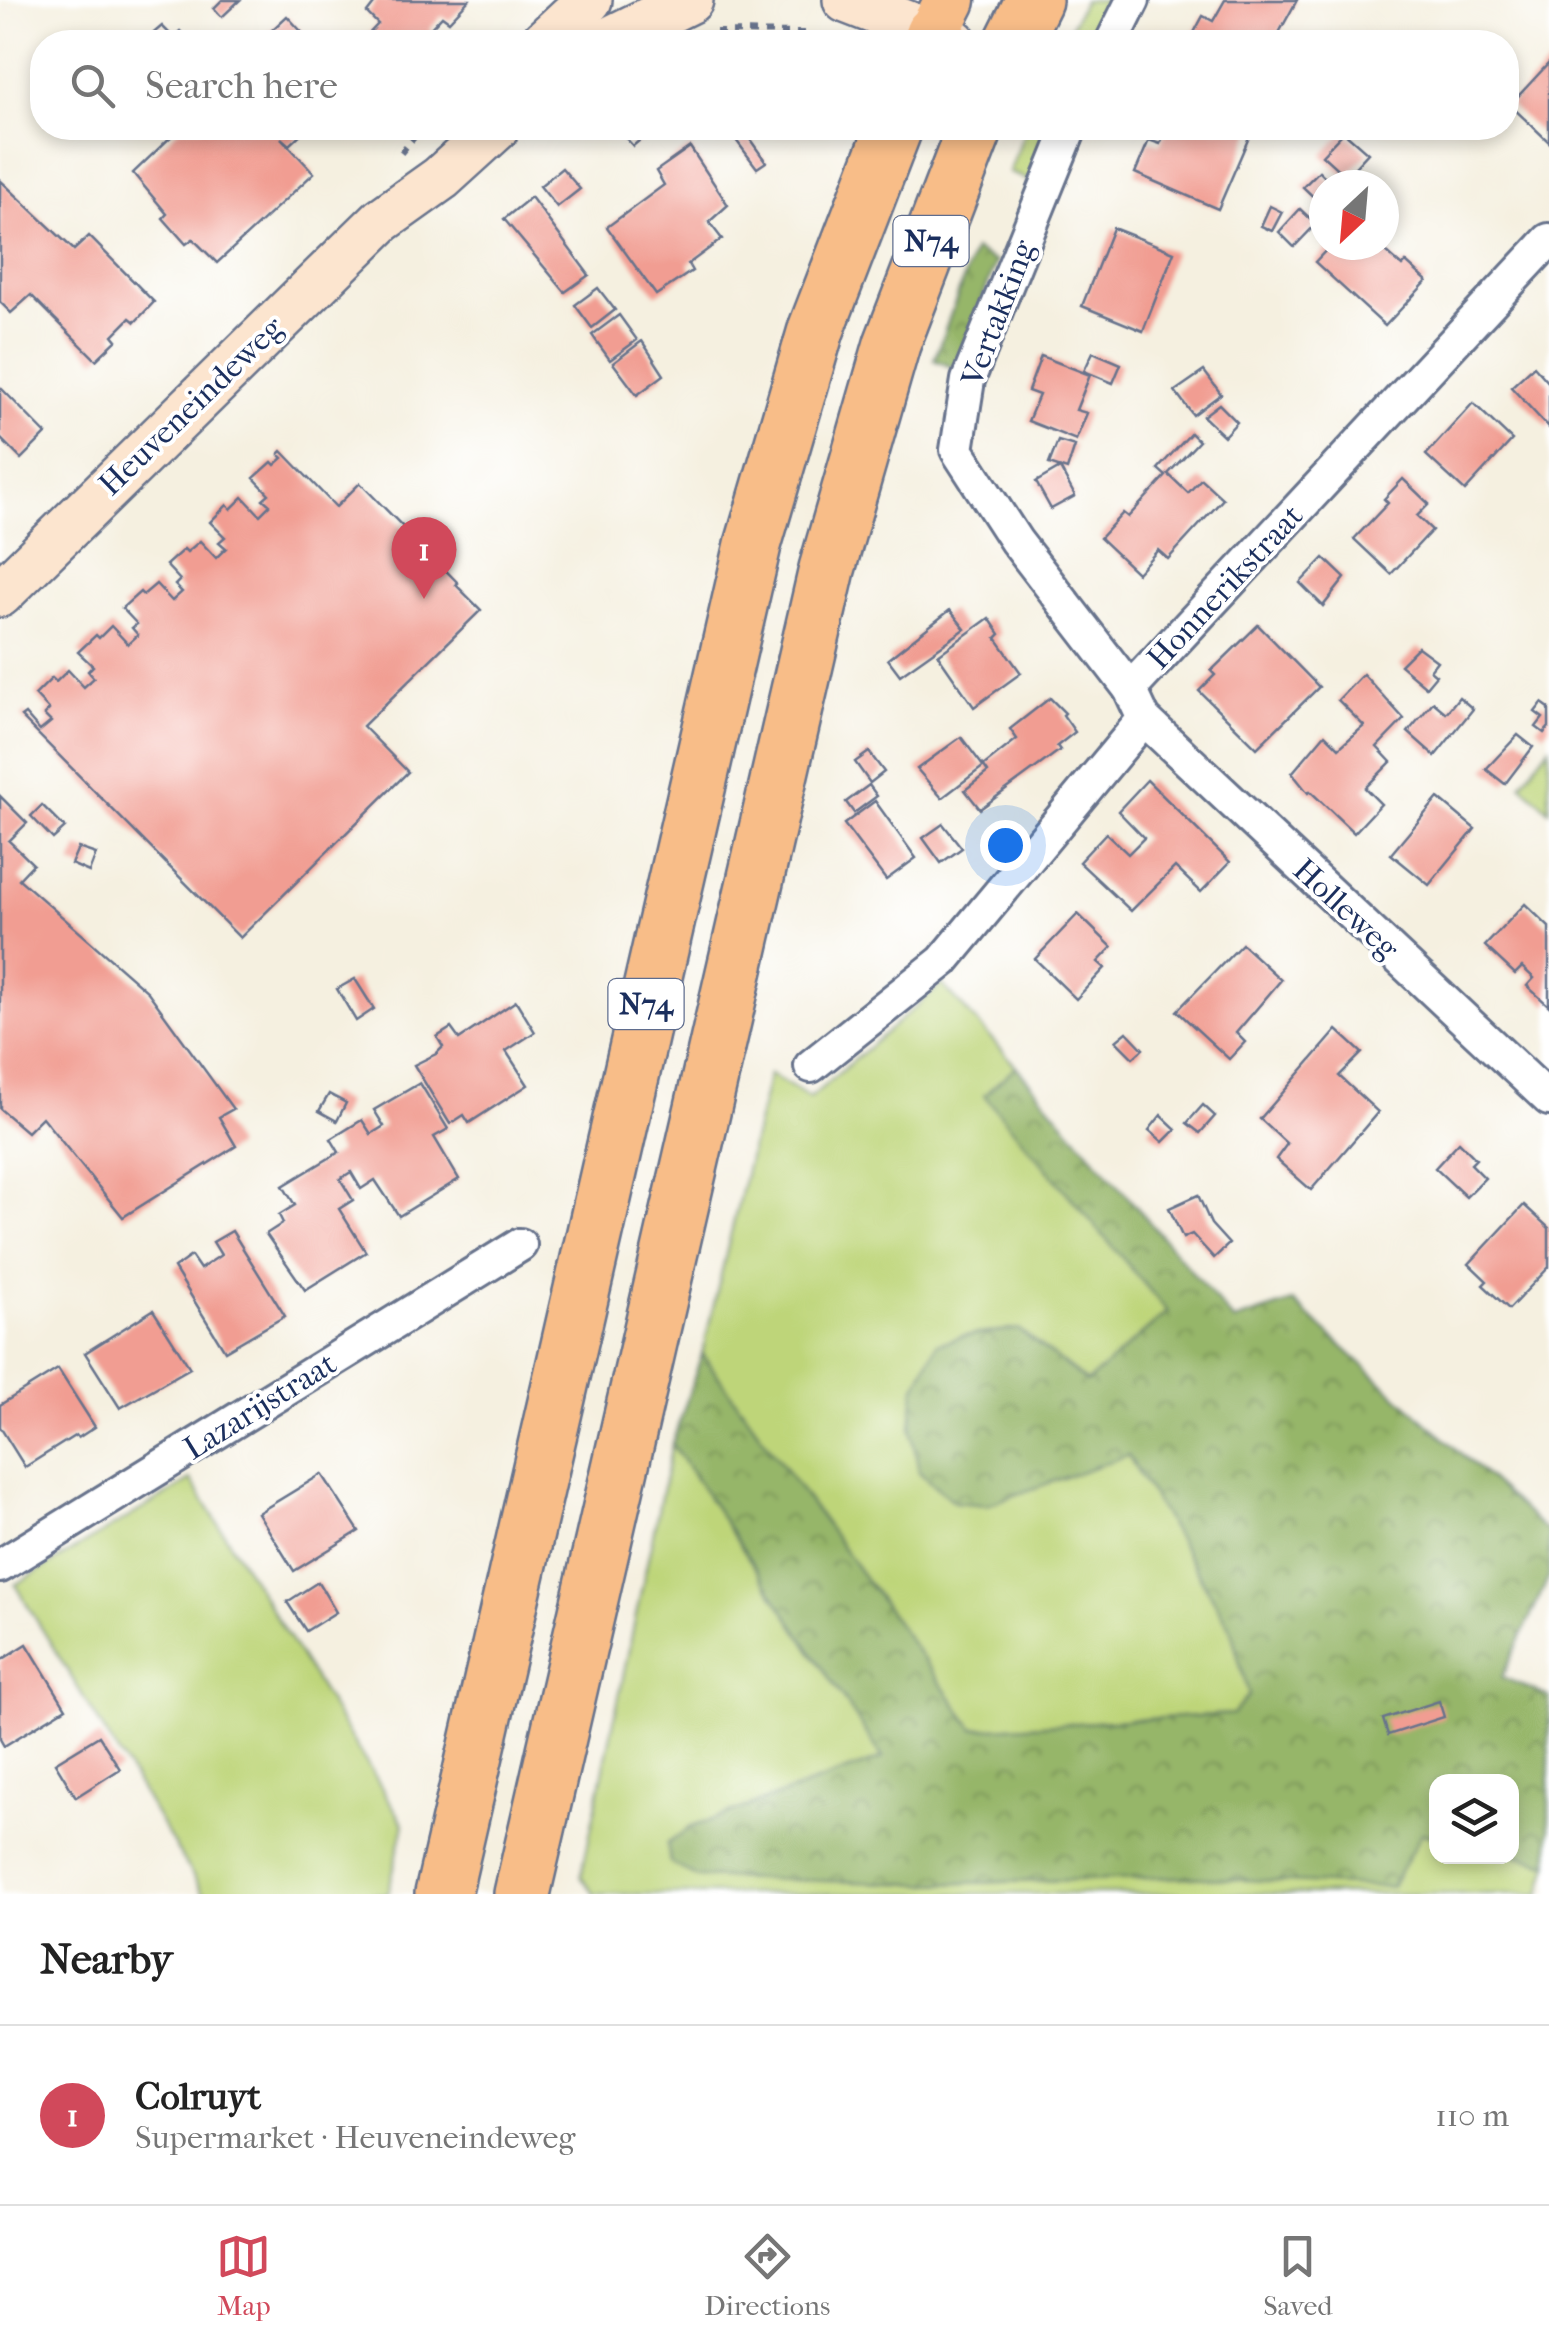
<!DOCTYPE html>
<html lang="en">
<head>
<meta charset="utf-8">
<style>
	body { margin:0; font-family:"IM FELL French Canon",serif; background:#f6f6f6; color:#222 }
	.controls { position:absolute; right:30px; bottom:30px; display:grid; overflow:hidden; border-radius:20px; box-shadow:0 5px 15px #0003 }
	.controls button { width:90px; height:90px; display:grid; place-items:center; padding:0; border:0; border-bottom:2px solid #e0e0e0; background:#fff; color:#222; font:50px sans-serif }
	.compass { position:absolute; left:1309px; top:170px; width:90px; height:90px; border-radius:50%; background:#fff; box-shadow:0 5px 15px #0003; rotate:206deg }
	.you { position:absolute; left:1005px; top:845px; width:35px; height:35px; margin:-25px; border:8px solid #fff; border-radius:50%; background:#1a73e8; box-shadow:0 0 0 15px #1a73e833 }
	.badge { display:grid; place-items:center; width:65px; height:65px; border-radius:50%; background:#d1495b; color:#fff; font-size:32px; font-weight:700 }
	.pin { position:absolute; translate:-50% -82px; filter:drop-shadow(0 2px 5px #0008) }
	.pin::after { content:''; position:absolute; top:52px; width:35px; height:30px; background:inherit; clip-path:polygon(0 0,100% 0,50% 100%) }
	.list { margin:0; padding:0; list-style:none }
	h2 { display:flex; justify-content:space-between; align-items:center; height:130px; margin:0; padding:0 40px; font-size:42px }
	h2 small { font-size:32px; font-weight:400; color:#767676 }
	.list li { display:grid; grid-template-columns:65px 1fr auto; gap:30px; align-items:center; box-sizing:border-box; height:180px; padding:0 40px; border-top:2px solid #e0e0e0 }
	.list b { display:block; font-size:38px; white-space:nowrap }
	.list p { margin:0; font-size:32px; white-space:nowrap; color:#767676 }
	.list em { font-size:32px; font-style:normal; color:#767676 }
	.icon { flex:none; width:55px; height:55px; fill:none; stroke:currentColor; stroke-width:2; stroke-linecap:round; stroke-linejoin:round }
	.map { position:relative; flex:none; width:1549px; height:1894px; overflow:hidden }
	.search { position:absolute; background:#fff; box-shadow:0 5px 15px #0003; left:30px; right:30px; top:30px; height:110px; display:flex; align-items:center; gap:25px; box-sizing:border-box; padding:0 35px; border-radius:40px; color:#767676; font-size:38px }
	.sheet { height:310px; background:#fff }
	nav { display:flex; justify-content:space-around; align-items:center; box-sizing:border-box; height:140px; border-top:2px solid #e0e0e0; background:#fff; font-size:28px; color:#767676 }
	nav a { display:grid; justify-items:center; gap:5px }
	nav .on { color:#d1495b }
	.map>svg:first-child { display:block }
	.green { fill:#bed579; stroke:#6c826c; stroke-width:2.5 }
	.forest { fill:url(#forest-crowns); stroke:#587264; stroke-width:2.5 }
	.building { fill:#f19d92 }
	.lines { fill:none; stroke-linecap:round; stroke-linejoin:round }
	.street-casing { stroke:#67738c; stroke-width:38 }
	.secondary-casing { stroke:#67738c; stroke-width:50 }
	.primary-casing { stroke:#67738c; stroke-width:55 }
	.highway-casing { stroke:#67738c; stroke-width:60 }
	.path { stroke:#67738c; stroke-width:6; stroke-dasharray:8 8; stroke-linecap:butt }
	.street { stroke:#fff; stroke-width:32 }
	.secondary { stroke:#fce5cf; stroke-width:45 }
	.primary { stroke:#f8bd88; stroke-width:50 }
	.highway { stroke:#f8bd88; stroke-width:55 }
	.labels { text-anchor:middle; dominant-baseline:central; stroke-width:8; stroke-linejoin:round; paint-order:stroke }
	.shield { fill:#fff; stroke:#5f6d8e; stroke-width:2.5 }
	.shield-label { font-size:30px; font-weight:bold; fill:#1b2f5e }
	.street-label { font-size:32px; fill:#1b2f5e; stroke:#fff }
</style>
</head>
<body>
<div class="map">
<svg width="1549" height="1894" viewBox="0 0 1549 1894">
	<defs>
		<pattern id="forest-crowns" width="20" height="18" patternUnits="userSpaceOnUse" patternTransform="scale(2.5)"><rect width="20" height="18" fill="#96b669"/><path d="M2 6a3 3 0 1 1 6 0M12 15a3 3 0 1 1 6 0" fill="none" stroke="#7a945a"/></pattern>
	</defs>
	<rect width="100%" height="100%" fill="#fff"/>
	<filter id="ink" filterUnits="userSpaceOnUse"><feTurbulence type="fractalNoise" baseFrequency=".01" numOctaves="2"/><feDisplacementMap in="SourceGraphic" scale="20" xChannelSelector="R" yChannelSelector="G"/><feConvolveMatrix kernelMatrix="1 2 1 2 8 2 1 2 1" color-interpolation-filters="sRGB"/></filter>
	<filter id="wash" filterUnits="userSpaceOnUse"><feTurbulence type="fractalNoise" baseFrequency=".0048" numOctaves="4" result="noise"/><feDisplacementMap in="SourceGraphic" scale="40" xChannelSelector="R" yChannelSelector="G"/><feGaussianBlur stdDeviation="2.25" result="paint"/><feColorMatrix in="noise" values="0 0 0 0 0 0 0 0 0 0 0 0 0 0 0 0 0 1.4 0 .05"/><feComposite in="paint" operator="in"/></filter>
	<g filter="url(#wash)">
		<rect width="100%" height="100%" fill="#f5f0e0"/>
		<g class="green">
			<polygon points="1084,0 1111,0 1091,42 1063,42"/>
			<polygon points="1026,128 1054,128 1031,182 1009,172"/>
			<polygon points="1549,747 1549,810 1521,784"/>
			<polygon points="942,984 1016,1066 985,1095 1168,1312 1087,1382 1018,1329 937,1344 915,1389 911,1429 987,1504 1128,1454 1230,1627 1249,1695 1233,1714 974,1729 702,1354 769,1074 810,1098"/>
			<polygon points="672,1444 884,1758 689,1828 924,1884 1184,1877 1422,1832 1436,1836 1436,1856 1512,1854 1549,1864 1541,1894 595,1894 581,1877"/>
			<polygon points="191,1480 404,1824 388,1894 204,1894 15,1585"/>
		</g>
		<g class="forest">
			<polygon points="974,250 996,262 957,369 934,360"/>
			<polygon points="1016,1066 1234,1321 1293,1302 1549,1533 1549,1577 1502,1677 1549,1697 1549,1864 1512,1854 1512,1782 1436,1782 1436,1836 1422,1833 1391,1887 1184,1877 924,1884 696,1877 670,1862 667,1844 689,1828 883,1758 672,1444 702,1354 974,1729 1233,1714 1249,1695 1230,1627 1128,1455 987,1505 954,1502 919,1472 911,1429 915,1389 937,1344 963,1336 1018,1329 1087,1382 1168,1312 984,1095"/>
		</g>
		<g id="blocks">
			<g class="building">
				<polygon points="222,0 240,0 222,17 214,8"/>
				<polygon points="377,0 469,0 449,21 442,16 429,30 433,32 424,42 361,42 378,24 367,13"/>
				<polygon points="1225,0 1297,0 1274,42 1189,42 1203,16 1213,21"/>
				<polygon points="287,16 311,42 259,42"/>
				<polygon points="162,26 173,37 180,31 191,42 143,42"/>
				<polygon points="1549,63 1549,142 1510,105"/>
				<polygon points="180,128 307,128 289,145 281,138 314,173 217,263 193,239 186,244 163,218 167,214 133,173"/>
				<polygon points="617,128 654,128 633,146"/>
				<polygon points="657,128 677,128 666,138"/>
				<polygon points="727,128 742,128 766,162 757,168"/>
				<polygon points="1167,128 1253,128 1218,209 1135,173 1149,140 1160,144"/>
				<polygon points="1344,132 1368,153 1346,177 1322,155"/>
				<polygon points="690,147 728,205 709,222 722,239 688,264 692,271 656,295 607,227 664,185 656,171"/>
				<polygon points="562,168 580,189 557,207 540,186"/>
				<polygon points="1319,171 1333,185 1324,185 1324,207 1303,187"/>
				<polygon points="0,180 74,250 89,236 154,302 135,322 130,318 113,335 117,340 96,360 31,295 11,313 0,302"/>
				<polygon points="531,197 589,275 565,292 504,219"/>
				<polygon points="1270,206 1282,212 1272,231 1261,226"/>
				<polygon points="1300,209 1316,224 1294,247 1279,232"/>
				<polygon points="1113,228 1174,252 1143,331 1082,306"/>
				<polygon points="1331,245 1378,245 1402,266 1406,262 1427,281 1385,326 1315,262"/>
				<polygon points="598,288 615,310 592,328 575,305"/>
				<polygon points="619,315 637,340 610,360 592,335"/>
				<polygon points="642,341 664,375 637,395 613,363"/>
				<polygon points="1093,352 1121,364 1113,383 1084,371"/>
				<polygon points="1041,356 1090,375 1076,410 1087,413 1076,440 1028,421 1039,395 1028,391"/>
				<polygon points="1534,366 1549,383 1549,428 1511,387"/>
				<polygon points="1204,371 1221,394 1193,415 1175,391"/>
				<polygon points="0,387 46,434 21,459 0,438"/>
				<polygon points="1473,403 1512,440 1465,491 1426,455"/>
				<polygon points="1219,404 1237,422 1224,436 1203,416"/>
				<polygon points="1191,433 1199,441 1168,474 1188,493 1201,479 1223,499 1168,559 1158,550 1137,573 1100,538 1123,513 1128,517 1166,476 1158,469"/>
				<polygon points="1058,441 1075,446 1067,470 1049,464"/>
				<polygon points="282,451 336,507 360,483 458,583 456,585 481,610 363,726 408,772 240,938 21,717 25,714 40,731 51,722 44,715 49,710 35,695 52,678 56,682 68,670 84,687 94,678 88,671 93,666 78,652 96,635 99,638 111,626 128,644 138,635 132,628 137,624 122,608 140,592 143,595 156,584 172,601 182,592 175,585 180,580 166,565 184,549 187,552 200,541 216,558 226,548 219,542 225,537 210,522 227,505 231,509 243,497 260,515 270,505 263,499 269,494 254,478 272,462 275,465 283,458 279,454"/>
				<polygon points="1060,468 1075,496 1051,509 1036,482"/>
				<polygon points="1403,479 1429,504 1417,516 1432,530 1391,574 1354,539 1388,503 1384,499"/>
				<polygon points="1324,558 1345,578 1323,606 1300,583"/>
				<polygon points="950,610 965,629 900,675 888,659"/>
				<polygon points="989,618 1000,634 996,638 1021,673 974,707 938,655"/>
				<polygon points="1258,625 1319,687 1257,748 1199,691 1215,675 1211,671"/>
				<polygon points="1418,647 1437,661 1430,670 1436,675 1426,687 1400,665"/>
				<polygon points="1363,674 1404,719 1377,747 1391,762 1365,788 1381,804 1354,833 1310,791 1308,793 1292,773 1325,734 1339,748 1364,726 1338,700"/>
				<polygon points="1459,697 1473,709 1435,756 1408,732 1433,702 1446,713"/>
				<polygon points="1050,698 1065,713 1063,715 1075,732 1057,746 1060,750 980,809 965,790 988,772 984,766 942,798 917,769 961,737 983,766 1017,739 1010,729"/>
				<polygon points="1542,703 1549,708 1549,727 1544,733 1536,727 1543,718 1535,712"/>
				<polygon points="1518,735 1533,747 1505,784 1486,769"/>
				<polygon points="869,752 884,772 870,783 855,762"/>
				<polygon points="1147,780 1230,862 1201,892 1175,867 1131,911 1079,862 1106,833 1128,854 1144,838 1118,811"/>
				<polygon points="869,785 877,796 854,813 846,802"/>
				<polygon points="0,796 27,823 9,841 33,864 19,879 148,992 233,1109 219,1117 236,1146 123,1217 42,1117 27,1132 0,1109"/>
				<polygon points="1438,798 1475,829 1429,885 1391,854"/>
				<polygon points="875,801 916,858 886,880 844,824"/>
				<polygon points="42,805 65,828 53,839 31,816"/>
				<polygon points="943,824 962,848 941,863 923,838"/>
				<polygon points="78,848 96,854 89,872 71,864"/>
				<polygon points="1525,904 1549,927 1549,1006 1527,986 1534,978 1522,967 1515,974 1485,946"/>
				<polygon points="1078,914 1112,947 1098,962 1105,968 1076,999 1035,959"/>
				<polygon points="1242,944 1281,980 1236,1033 1245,1042 1229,1059 1177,1011"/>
				<polygon points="355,979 374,1009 356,1021 337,989"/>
				<polygon points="516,1001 535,1032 506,1051 528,1085 469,1123 464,1115 450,1124 414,1065 436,1054 443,1047 437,1037 451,1028 459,1039"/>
				<polygon points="1337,1030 1362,1053 1339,1076 1378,1112 1311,1190 1276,1159 1287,1144 1260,1119"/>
				<polygon points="1127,1032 1143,1049 1133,1058 1116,1041"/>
				<polygon points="420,1083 448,1129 434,1137 459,1179 399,1216 375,1180 361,1189 351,1172 340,1179 353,1200 339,1209 366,1252 305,1290 266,1234 283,1223 279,1215 295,1205 283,1186 339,1152 331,1139 362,1120 371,1134 384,1126 374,1110"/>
				<polygon points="329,1094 346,1103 337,1121 319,1111"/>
				<polygon points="1203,1105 1215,1116 1200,1133 1187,1123"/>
				<polygon points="1161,1115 1176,1129 1163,1142 1149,1130"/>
				<polygon points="1459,1142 1476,1159 1471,1164 1485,1178 1466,1197 1435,1168"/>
				<polygon points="1198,1195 1211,1224 1229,1244 1214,1258 1192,1234 1183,1238 1169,1208"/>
				<polygon points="1524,1205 1549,1228 1549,1267 1509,1309 1483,1285 1487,1281 1469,1264"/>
				<polygon points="232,1231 285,1316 225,1351 174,1268 191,1256 200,1269 221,1255 213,1242"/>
				<polygon points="153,1310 190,1368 120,1408 85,1353"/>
				<polygon points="58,1369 95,1427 78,1438 76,1435 25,1467 0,1427 0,1405"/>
				<polygon points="322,1474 359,1531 294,1571 258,1513"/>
				<polygon points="318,1582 336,1612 306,1631 287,1602"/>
				<polygon points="27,1644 66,1708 4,1746 0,1739 0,1661"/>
				<polygon points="1439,1701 1444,1717 1388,1735 1383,1719"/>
				<polygon points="99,1736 120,1769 76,1797 55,1763"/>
			</g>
		</g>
	</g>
	<g filter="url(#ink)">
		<use href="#blocks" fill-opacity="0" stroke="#67738c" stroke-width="2.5"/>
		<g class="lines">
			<defs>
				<g id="street">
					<polyline points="1112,42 1133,0"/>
					<polyline points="1130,689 1549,240"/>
					<polyline points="1144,719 1549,1099"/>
					<polyline points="811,1066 943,961 1144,719 1130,689 1016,541 957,450 968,380 1070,128"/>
					<polyline points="0,1566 520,1245"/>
				</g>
				<g id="secondary">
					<polyline points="846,0 954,42"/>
					<polyline points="544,42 589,0"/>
					<polyline points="605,42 690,0"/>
					<polyline points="0,594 382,220 441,178 496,128"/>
				</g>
				<polyline id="primary" points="933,34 950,0"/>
				<g id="highway">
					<polyline points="930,42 933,34"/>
					<polyline points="1013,42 1034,0"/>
					<polyline points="443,1894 753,545 816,330 894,128"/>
					<polyline points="522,1894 827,569 892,344 975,128"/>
				</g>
			</defs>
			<use href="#street" class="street-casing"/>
			<use href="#secondary" class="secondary-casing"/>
			<use href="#primary" class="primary-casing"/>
			<use href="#highway" class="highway-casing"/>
			<g class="path">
				<polyline points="716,32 807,33 829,42"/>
				<polyline points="401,153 422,128"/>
			</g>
			<use href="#street" class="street"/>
			<use href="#secondary" class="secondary"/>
			<use href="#primary" class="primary"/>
			<use href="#highway" class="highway"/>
		</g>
	</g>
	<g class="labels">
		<g class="shield">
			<rect x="893.5" y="216" width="75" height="50" rx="8"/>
			<rect x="608.5" y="979" width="75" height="50" rx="8"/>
		</g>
		<g class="shield-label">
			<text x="931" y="241">N74</text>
			<text x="646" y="1004">N74</text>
		</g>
		<g class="street-label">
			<text transform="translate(998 313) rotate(-69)">Vertakking</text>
			<text transform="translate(191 406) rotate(-44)">Heuveneindeweg</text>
			<text transform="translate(1225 587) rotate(-47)">Honnerikstraat</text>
			<text transform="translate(1346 909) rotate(43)">Holleweg</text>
			<text transform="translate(260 1406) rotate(-32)">Lazarijstraat</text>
		</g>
	</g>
</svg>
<div class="controls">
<button><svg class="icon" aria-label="layers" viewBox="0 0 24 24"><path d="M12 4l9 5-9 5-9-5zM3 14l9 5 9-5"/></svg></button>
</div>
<svg class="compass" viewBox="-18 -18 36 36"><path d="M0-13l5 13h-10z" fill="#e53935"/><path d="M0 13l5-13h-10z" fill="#767676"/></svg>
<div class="you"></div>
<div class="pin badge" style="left:424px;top:599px">1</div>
<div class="search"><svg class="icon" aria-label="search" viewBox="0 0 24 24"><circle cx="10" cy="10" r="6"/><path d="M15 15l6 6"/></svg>Search here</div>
</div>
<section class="sheet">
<h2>Nearby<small></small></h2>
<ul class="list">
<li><span class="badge">1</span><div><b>Colruyt</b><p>Supermarket · Heuveneindeweg</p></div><em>110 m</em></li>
</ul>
</section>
<nav>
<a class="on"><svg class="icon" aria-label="map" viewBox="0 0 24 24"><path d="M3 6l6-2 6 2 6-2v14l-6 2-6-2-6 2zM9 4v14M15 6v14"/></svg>Map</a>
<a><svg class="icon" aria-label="directions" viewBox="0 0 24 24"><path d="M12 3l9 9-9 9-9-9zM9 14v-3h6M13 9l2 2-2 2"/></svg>Directions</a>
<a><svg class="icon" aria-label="saved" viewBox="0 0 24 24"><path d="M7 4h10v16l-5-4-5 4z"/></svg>Saved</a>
</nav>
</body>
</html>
